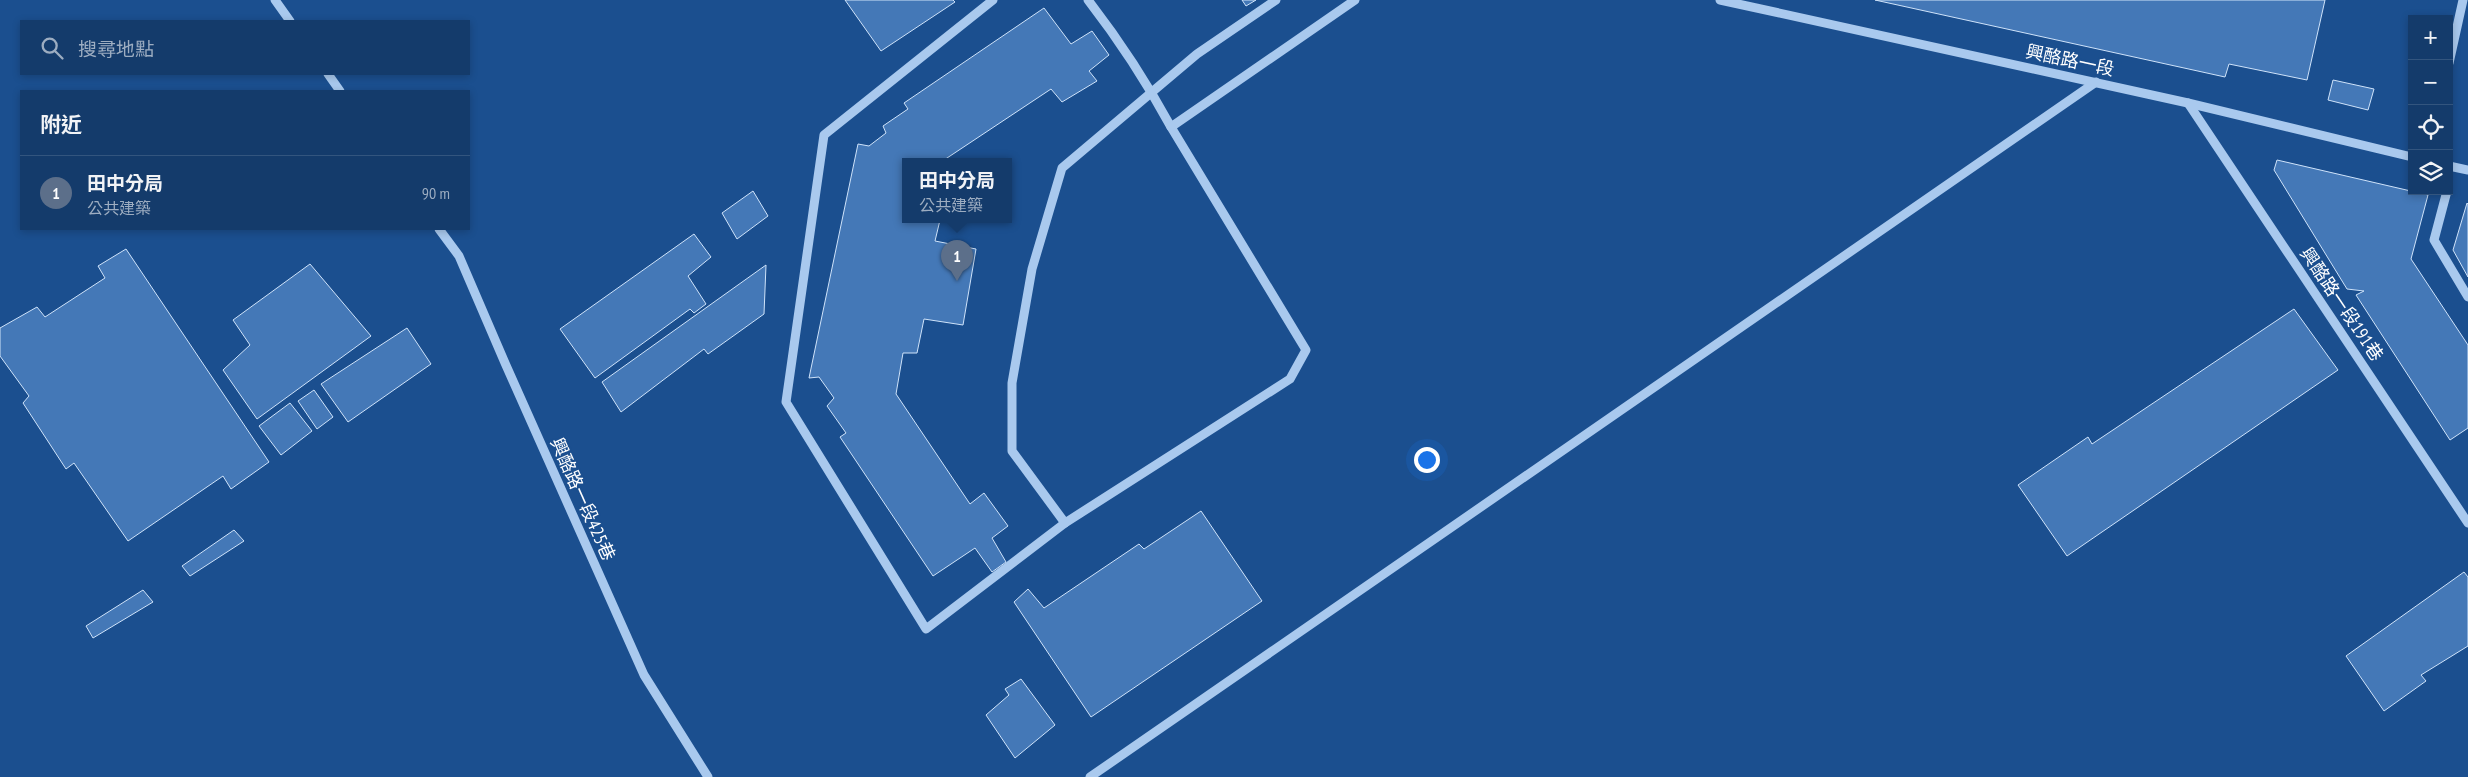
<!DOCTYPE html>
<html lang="zh-TW">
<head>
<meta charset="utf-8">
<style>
	body { margin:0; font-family:"PT Sans Narrow","Noto Sans TC",sans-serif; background:#214673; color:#f1f3f6 }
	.controls { position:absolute; right:15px; top:15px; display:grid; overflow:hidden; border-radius:0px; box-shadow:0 2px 8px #0003 }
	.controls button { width:45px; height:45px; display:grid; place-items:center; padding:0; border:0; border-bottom:1px solid #33557e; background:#143b6b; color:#f1f3f6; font:25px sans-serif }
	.you { position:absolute; left:1426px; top:459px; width:18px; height:18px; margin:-12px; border:4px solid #fff; border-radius:50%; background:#1a73e8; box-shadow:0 0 0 8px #1a73e833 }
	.badge { display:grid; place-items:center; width:32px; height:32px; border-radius:50%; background:#8bbbb9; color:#fff; font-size:16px; font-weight:700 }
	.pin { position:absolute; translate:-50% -41px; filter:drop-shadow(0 1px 2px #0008) }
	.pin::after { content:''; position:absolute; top:26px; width:18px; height:15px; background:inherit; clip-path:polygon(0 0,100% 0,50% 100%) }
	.popup { position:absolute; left:902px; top:158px; width:110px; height:65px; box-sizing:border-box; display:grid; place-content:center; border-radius:0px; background:#143b6b; filter:drop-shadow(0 1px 4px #0005); font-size:16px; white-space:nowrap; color:#9dadc1 }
	.popup b { font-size:19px; color:#f1f3f6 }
	.popup::after { content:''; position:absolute; left:50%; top:100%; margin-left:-10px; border:10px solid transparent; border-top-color:#143b6b }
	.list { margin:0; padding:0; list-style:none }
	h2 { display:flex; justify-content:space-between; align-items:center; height:65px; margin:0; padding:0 20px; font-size:21px }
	h2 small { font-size:16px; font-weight:400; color:#9dadc1 }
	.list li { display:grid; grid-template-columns:32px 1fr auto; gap:15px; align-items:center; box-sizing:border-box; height:75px; padding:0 20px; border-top:1px solid #33557e }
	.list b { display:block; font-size:19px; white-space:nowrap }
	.list p { margin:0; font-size:16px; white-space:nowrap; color:#9dadc1 }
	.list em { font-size:16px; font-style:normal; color:#9dadc1 }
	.icon { flex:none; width:28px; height:28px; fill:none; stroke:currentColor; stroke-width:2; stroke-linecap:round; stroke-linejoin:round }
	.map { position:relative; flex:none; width:2468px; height:777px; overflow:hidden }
	.search { position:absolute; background:#143b6b; box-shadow:0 2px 8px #0003; left:20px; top:20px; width:450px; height:55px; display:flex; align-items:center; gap:12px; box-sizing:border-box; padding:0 18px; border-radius:0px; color:#9dadc1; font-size:19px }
	.panel { position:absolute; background:#143b6b; box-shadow:0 2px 8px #0003; left:20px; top:90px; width:450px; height:140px; border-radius:0px }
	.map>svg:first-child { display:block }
	.building { fill:#4478b7; stroke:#cfe3fa }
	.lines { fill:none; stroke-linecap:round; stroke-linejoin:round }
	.minor { stroke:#a9c9ee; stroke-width:9 }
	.labels { text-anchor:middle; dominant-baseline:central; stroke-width:4; stroke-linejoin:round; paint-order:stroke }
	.street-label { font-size:18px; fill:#fff; stroke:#1b4f8f }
</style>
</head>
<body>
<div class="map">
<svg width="2468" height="777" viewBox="0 0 2468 777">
	<rect width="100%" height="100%" fill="#1b4f8f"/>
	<g class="building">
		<polygon points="845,0 953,0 955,2 881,51"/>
		<polygon points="1242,0 1256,0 1246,6"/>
		<polygon points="1875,0 2325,0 2307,80 2229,64 2225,77"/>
		<polygon points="1044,8 1071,44 1092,31 1109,55 1089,71 1097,81 1062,102 1051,89 941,162 906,162 906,220 940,220 935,241 976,249 963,325 924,319 917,353 903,353 896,394 970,504 984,493 1008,526 992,538 1006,562 992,572 975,548 933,576 840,437 846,433 827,406 834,398 819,377 809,378 858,144 869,146 886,133 883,126 908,109 904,103"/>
		<polygon points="2333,80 2374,89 2368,110 2328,100"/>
		<polygon points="2277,160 2428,195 2411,259 2468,345 2468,428 2450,440 2356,295 2364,291 2347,289 2274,170"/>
		<polygon points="753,191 768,216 737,239 722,213"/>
		<polygon points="2467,203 2468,204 2468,277 2453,250"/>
		<polygon points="694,234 711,257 688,276 706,304 694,313 690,309 595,378 560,329"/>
		<polygon points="126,249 269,462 231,489 223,476 128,541 74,463 66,469 23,403 29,396 0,356 0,328 37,307 45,317 105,278 98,266"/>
		<polygon points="310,264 371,336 257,419 223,370 250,345 233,320"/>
		<polygon points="766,265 764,314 708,354 704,349 621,412 602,382"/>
		<polygon points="2294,309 2338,370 2067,556 2018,485 2088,437 2092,444"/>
		<polygon points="407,328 431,364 348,422 321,384"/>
		<polygon points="314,390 333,417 317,429 298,401"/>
		<polygon points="290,403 312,431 281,455 259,426"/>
		<polygon points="1201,511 1262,601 1091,717 1014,602 1028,589 1044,608 1139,544 1144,549"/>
		<polygon points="234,530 244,541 190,576 182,566"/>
		<polygon points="2464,572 2468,577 2468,646 2421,675 2426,681 2384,711 2346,656"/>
		<polygon points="143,590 153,602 93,638 86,626"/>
		<polygon points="1021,679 1055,725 1015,758 986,715 1009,695 1005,689"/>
	</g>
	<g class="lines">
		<g class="minor">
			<polyline points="275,0 290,21"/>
			<polyline points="993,0 824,135 786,402 926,629 1065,523"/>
			<path d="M1088,0C1119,40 1147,83 1171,127"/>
			<polyline points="1276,0 1197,54 1062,168 1032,269 1012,383 1012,451 1065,523 1290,379 1306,350 1171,127 1355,0"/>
			<polyline points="1720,0 2188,103 2412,157"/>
			<polyline points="2449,63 2463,0"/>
			<polyline points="328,74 340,91"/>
			<polyline points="2188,103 2468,523"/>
			<polyline points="2449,166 2468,170"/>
			<polyline points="2447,191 2434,240 2468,297"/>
			<polyline points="439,229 459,256 505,363 644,675 708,777"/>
			<polyline points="1090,777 2096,82"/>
		</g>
	</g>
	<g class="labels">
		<g class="street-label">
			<text transform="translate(2070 60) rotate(12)">興酪路一段</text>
			<text transform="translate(2342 304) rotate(56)">興酪路一段191巷</text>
			<text transform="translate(583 499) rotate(66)">興酪路一段425巷</text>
		</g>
	</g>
</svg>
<div class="controls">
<button>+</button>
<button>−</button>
<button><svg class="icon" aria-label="locate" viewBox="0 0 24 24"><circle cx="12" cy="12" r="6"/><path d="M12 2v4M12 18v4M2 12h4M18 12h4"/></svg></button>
<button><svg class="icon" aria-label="layers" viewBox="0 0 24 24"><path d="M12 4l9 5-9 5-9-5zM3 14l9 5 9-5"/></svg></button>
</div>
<div class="you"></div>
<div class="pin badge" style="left:957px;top:281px;background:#5c6f8a">1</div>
<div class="popup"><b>田中分局</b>公共建築</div>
<div class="search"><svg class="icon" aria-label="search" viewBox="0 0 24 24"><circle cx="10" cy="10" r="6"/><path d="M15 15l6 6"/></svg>搜尋地點</div>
<section class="panel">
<h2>附近<small></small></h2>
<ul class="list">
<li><span class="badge" style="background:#5c6f8a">1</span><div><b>田中分局</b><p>公共建築</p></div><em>90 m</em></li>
</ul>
</section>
</div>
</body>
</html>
